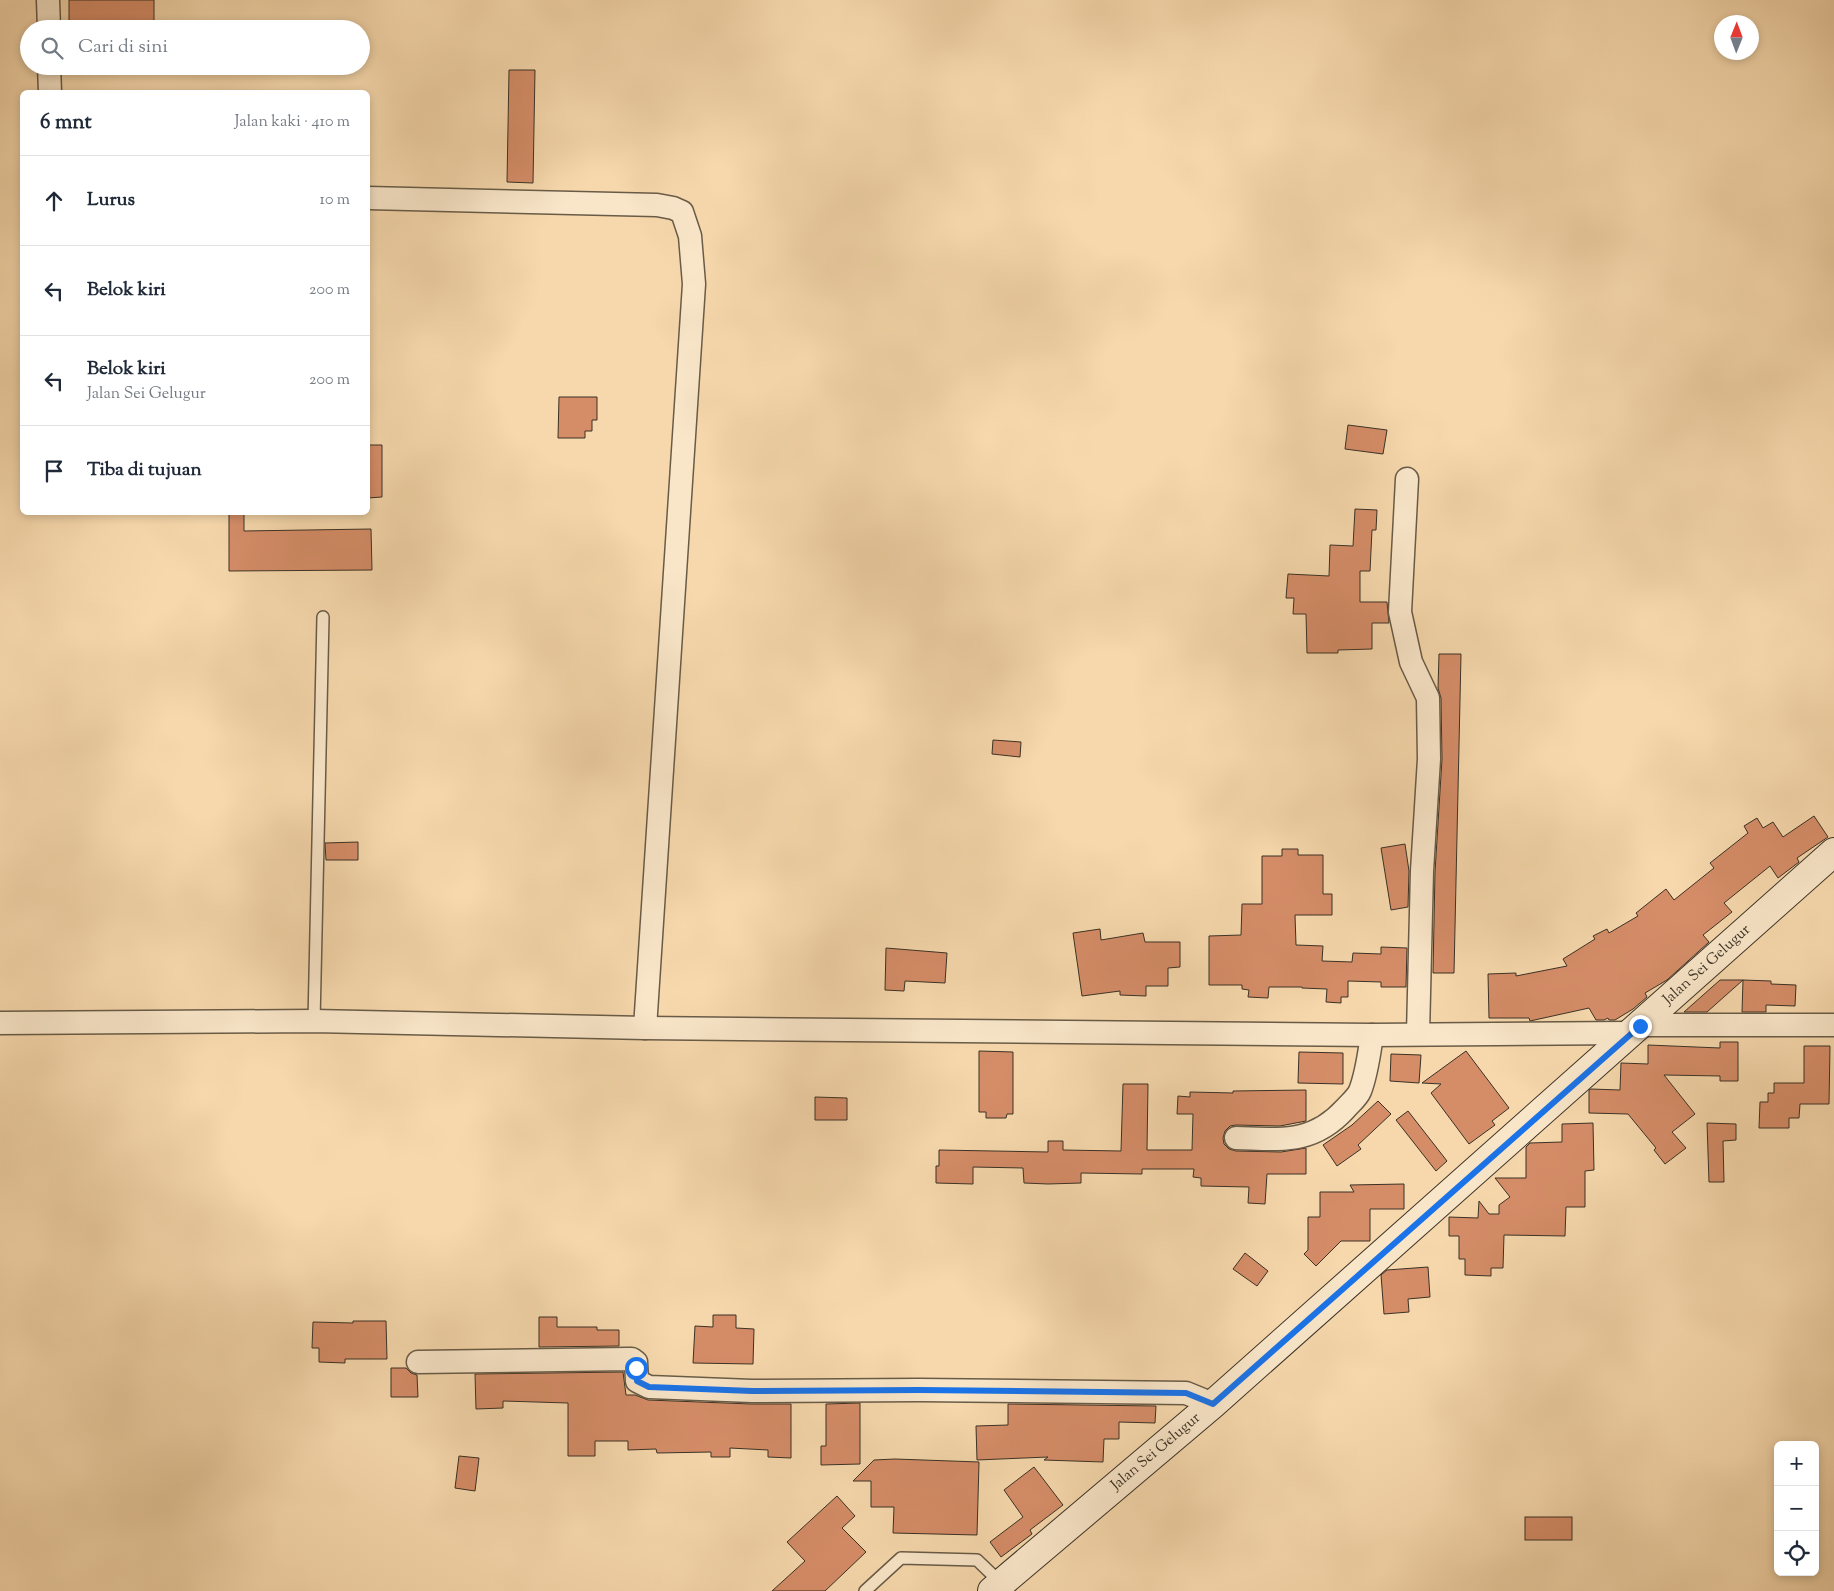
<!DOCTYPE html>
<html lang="id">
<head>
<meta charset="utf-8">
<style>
	body { margin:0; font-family:"Sorts Mill Goudy",serif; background:#f6f6f7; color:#1f2937 }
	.controls { position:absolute; right:15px; bottom:15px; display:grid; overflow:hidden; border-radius:8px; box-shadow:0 2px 8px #0003 }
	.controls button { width:45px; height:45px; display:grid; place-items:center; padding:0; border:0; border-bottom:1px solid #e0e1e3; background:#fff; color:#1f2937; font:25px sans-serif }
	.compass { position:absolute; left:1714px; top:15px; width:45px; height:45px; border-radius:50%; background:#fff; box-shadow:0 2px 8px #0003; rotate:1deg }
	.stop { position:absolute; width:15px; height:15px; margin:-11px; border:4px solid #1a73e8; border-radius:50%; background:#fff }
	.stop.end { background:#1a73e8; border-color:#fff; box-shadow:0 1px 5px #0008 }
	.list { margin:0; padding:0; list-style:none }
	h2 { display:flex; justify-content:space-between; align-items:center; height:65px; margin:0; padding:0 20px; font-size:21px }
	h2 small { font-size:16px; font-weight:400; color:#747a83 }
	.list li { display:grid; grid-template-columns:32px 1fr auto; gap:15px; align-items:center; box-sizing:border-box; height:90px; padding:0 20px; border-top:1px solid #e0e1e3 }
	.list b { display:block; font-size:19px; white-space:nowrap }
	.list p { margin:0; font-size:16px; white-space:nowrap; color:#747a83 }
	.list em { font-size:16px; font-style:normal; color:#747a83 }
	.icon { flex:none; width:28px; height:28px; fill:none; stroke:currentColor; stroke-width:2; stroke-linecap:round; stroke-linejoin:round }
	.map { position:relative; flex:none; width:1834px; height:1591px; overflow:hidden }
	.search { position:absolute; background:#fff; box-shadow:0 2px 8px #0003; left:20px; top:20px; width:350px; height:55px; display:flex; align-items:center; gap:12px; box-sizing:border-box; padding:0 18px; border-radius:28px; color:#747a83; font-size:19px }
	.panel { position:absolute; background:#fff; box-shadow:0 2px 8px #0003; left:20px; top:90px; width:350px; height:425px; border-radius:8px }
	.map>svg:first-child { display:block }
	.building { fill:#d58d68; stroke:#3a3125 }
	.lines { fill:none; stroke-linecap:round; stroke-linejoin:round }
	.service-casing { stroke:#695b47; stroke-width:14 }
	.minor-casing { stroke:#695b47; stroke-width:25 }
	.secondary-casing { stroke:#3a3125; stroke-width:30 }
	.service { stroke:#f9e6c9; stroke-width:11 }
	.minor { stroke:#f9e6c9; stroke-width:22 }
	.secondary { stroke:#f9e6c9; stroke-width:28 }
	.route { stroke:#1a73e8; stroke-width:6 }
	.labels { text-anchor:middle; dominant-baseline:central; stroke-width:4; stroke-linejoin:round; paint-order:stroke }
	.street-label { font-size:15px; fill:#3a3125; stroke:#f9e6c9 }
</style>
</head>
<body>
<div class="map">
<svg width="1834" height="1591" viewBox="0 0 1834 1591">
	<rect width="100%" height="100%" fill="#f6d8ac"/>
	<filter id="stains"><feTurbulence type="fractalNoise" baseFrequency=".004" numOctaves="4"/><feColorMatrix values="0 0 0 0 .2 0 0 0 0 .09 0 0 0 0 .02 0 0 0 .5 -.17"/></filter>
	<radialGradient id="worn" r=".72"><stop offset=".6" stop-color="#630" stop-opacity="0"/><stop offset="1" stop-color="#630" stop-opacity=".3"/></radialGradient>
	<g class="building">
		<polygon points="69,0 154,0 154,23 111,23 111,29 69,29"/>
		<polygon points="509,70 535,70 533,183 507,182"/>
		<polygon points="559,397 597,397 597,420 592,420 592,431 585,431 585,438 558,438"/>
		<polygon points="1348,425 1387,430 1383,454 1345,449"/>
		<polygon points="368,445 382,445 382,497 368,498"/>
		<polygon points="1355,509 1377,510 1376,530 1372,530 1370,571 1360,571 1360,602 1387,602 1389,623 1372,623 1372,649 1338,650 1338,653 1307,653 1306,614 1293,614 1294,598 1286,598 1288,574 1329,576 1330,545 1353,546"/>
		<polygon points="229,513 244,513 244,531 371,529 372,570 229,571"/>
		<polygon points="1439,654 1461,654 1454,973 1433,973 1435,872 1442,759 1441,698 1438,688"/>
		<polygon points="993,740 1021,742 1020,757 992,754"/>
		<polygon points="1814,816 1828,837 1797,858 1799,862 1778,878 1770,866 1724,903 1732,912 1703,935 1709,942 1667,980 1645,993 1647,997 1633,1009 1615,1020 1609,1020 1608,1018 1604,1020 1596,1020 1589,1008 1530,1021 1529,1018 1489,1018 1488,974 1516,973 1516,976 1567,966 1563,959 1595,939 1593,936 1607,929 1609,933 1638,916 1636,913 1666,889 1674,900 1714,868 1710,863 1748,833 1744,826 1757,818 1763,828 1773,822 1783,837"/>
		<polygon points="358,842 358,860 326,860 325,843"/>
		<polygon points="1405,844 1409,871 1408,907 1391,910 1381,848"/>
		<polygon points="1282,849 1298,849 1298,855 1323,855 1323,894 1332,894 1332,915 1295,915 1296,945 1323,946 1322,961 1352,962 1353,953 1381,954 1381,947 1407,948 1406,987 1381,987 1381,982 1348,981 1348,997 1341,997 1341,1003 1326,1002 1327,989 1302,988 1302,987 1269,987 1268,998 1248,997 1249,990 1242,989 1242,985 1209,985 1209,936 1241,935 1242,904 1262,904 1262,856 1282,856"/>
		<polygon points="1100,929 1101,940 1143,933 1145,942 1180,942 1180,967 1168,968 1168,986 1146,986 1146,996 1120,995 1120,991 1082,996 1073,933"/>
		<polygon points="886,948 947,953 945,983 905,981 904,991 885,990"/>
		<polygon points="1720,980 1743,980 1707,1012 1684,1012"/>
		<polygon points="1743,980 1771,981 1771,984 1796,985 1795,1006 1766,1005 1766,1012 1742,1012"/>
		<polygon points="1720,1042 1738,1042 1738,1081 1720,1081 1720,1076 1664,1075 1695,1114 1672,1132 1686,1148 1665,1164 1654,1150 1656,1148 1628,1114 1589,1113 1589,1090 1591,1089 1620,1090 1621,1063 1648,1064 1648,1045 1720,1048"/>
		<polygon points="1804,1046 1830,1046 1829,1104 1800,1104 1799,1118 1789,1118 1789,1128 1759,1128 1760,1102 1768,1102 1768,1093 1774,1093 1774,1083 1804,1083"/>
		<polygon points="979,1051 1013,1052 1013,1114 1007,1114 1006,1118 986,1118 986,1112 979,1112"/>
		<polygon points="1466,1051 1509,1108 1492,1121 1495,1125 1469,1144 1431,1093 1441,1084 1422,1083"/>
		<polygon points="1299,1052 1343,1053 1343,1084 1298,1083"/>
		<polygon points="1391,1054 1421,1055 1419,1083 1390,1081"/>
		<polygon points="1123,1084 1148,1084 1147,1150 1192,1150 1193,1114 1177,1114 1178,1096 1190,1097 1190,1092 1233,1093 1233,1091 1306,1090 1306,1121 1280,1126 1236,1125 1230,1126 1225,1131 1223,1138 1224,1144 1229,1149 1236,1151 1281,1152 1306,1148 1306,1174 1267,1174 1265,1204 1248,1203 1249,1187 1201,1186 1201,1178 1193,1177 1194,1169 1142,1169 1142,1174 1081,1173 1081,1183 1048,1184 1024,1183 1023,1168 973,1167 973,1184 936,1183 936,1166 939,1166 939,1150 1048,1152 1048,1141 1063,1141 1063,1150 1121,1151"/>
		<polygon points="815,1097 847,1098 847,1120 815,1120"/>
		<polygon points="1378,1101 1391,1114 1358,1145 1361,1149 1337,1166 1323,1145 1352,1125"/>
		<polygon points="1408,1111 1447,1161 1436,1171 1396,1120"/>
		<polygon points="1593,1123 1594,1170 1585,1171 1585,1207 1566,1207 1565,1236 1504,1235 1503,1268 1491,1268 1491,1276 1465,1275 1465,1259 1459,1259 1459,1236 1449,1236 1449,1217 1478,1218 1479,1201 1489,1214 1499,1214 1499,1205 1510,1197 1495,1178 1526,1178 1526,1147 1530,1143 1562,1142 1562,1124"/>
		<polygon points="1707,1123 1736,1124 1736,1140 1723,1141 1724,1182 1709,1182"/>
		<polygon points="1404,1184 1404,1209 1370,1209 1370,1241 1341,1241 1316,1266 1304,1254 1308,1250 1308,1217 1320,1217 1320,1192 1354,1192 1350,1185"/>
		<polygon points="1245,1253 1268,1271 1257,1286 1233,1269"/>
		<polygon points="1428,1267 1430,1297 1408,1299 1409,1312 1384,1314 1381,1275 1387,1270"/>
		<polygon points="713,1315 736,1315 736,1328 754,1329 753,1364 693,1363 695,1326 713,1327"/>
		<polygon points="539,1317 557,1317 557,1327 597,1327 597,1330 619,1330 619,1346 539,1347"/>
		<polygon points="353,1321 386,1321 387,1359 345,1359 345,1363 319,1362 319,1348 312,1348 313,1322 353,1323"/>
		<polygon points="391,1368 406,1368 411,1373 417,1375 418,1397 391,1397"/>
		<polygon points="623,1372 626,1395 635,1395 648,1400 751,1404 791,1404 791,1458 768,1457 768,1450 730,1448 730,1457 711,1457 711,1452 657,1453 656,1449 628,1450 628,1441 595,1441 595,1456 568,1456 568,1403 503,1401 503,1408 476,1409 475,1374"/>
		<polygon points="860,1403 860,1464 821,1465 821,1446 826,1446 826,1404"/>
		<polygon points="1008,1404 1156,1406 1155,1423 1119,1422 1119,1439 1104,1439 1103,1462 1044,1460 1048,1457 977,1460 976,1426 1008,1425"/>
		<polygon points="459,1456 479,1458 475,1491 455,1488"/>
		<polygon points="895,1459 979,1462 977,1535 893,1533 894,1507 871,1507 871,1481 853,1481 874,1460"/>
		<polygon points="1034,1467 1063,1505 1030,1530 1032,1534 1001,1557 990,1542 1023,1517 1004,1490"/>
		<polygon points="837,1496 855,1516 842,1528 866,1552 825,1591 772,1591 805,1561 787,1542"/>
		<rect x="1525" y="1517" width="47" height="23"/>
	</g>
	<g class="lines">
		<defs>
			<g id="service">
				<polyline points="314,1021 323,617"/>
				<polyline points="865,1591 901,1558 977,1560 1001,1583"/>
			</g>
			<g id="minor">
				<polyline points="48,0 49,29"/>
				<polyline points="49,66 50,92"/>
				<polyline points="368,198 657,205 673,208 682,212 690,236 694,284 645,1028"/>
				<polyline points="1407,479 1400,612 1411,662 1428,698 1429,759 1422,871 1418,1034"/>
				<polyline points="0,1023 314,1021 645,1028 1372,1035 1630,1033"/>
				<polyline points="1640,1025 1834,1025"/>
				<path d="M1236,1138C1280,1139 1312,1145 1345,1109C1350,1103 1357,1098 1360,1091C1367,1073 1369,1054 1372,1035"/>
				<polyline points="418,1362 628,1359 632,1359 636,1362 637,1381 649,1387 752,1391 919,1390 1186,1393 1213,1404"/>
			</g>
			<polyline id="secondary" points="992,1591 1213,1404 1834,852"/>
		</defs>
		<use href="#service" class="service-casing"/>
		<use href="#minor" class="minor-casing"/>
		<use href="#secondary" class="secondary-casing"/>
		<use href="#service" class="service"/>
		<use href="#minor" class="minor"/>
		<use href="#secondary" class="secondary"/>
	</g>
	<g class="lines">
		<polyline class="route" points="636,1368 637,1381 649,1387 752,1391 919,1390 1186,1393 1213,1404 1640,1026"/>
	</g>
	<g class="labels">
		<g class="street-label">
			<text transform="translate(1707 965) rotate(-42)">Jalan Sei Gelugur</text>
			<text transform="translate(1156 1452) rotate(-40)">Jalan Sei Gelugur</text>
		</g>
	</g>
	<rect width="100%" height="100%" filter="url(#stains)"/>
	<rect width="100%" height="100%" fill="url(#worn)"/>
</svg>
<div class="controls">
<button>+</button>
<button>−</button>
<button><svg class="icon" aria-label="locate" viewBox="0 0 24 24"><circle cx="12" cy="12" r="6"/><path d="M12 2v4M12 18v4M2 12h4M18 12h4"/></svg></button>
</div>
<svg class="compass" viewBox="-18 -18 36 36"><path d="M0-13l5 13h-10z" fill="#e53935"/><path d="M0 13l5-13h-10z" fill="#747a83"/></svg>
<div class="stop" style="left:636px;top:1368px"></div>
<div class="stop end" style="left:1640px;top:1026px"></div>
<div class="search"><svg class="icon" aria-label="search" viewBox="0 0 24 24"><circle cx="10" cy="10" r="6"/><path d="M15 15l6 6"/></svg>Cari di sini</div>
<section class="panel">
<h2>6 mnt<small>Jalan kaki · 410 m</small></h2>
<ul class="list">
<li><svg class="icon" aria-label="ahead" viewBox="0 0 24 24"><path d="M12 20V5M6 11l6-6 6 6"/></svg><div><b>Lurus</b></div><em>10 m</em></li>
<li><svg class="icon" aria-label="left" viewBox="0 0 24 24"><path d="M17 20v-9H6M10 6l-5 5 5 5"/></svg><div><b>Belok kiri</b></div><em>200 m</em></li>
<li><svg class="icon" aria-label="left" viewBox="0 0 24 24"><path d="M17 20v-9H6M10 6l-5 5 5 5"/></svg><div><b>Belok kiri</b><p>Jalan Sei Gelugur</p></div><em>200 m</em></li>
<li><svg class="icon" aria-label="arrive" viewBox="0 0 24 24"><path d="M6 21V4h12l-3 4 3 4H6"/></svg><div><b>Tiba di tujuan</b></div></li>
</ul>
</section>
</div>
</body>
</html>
